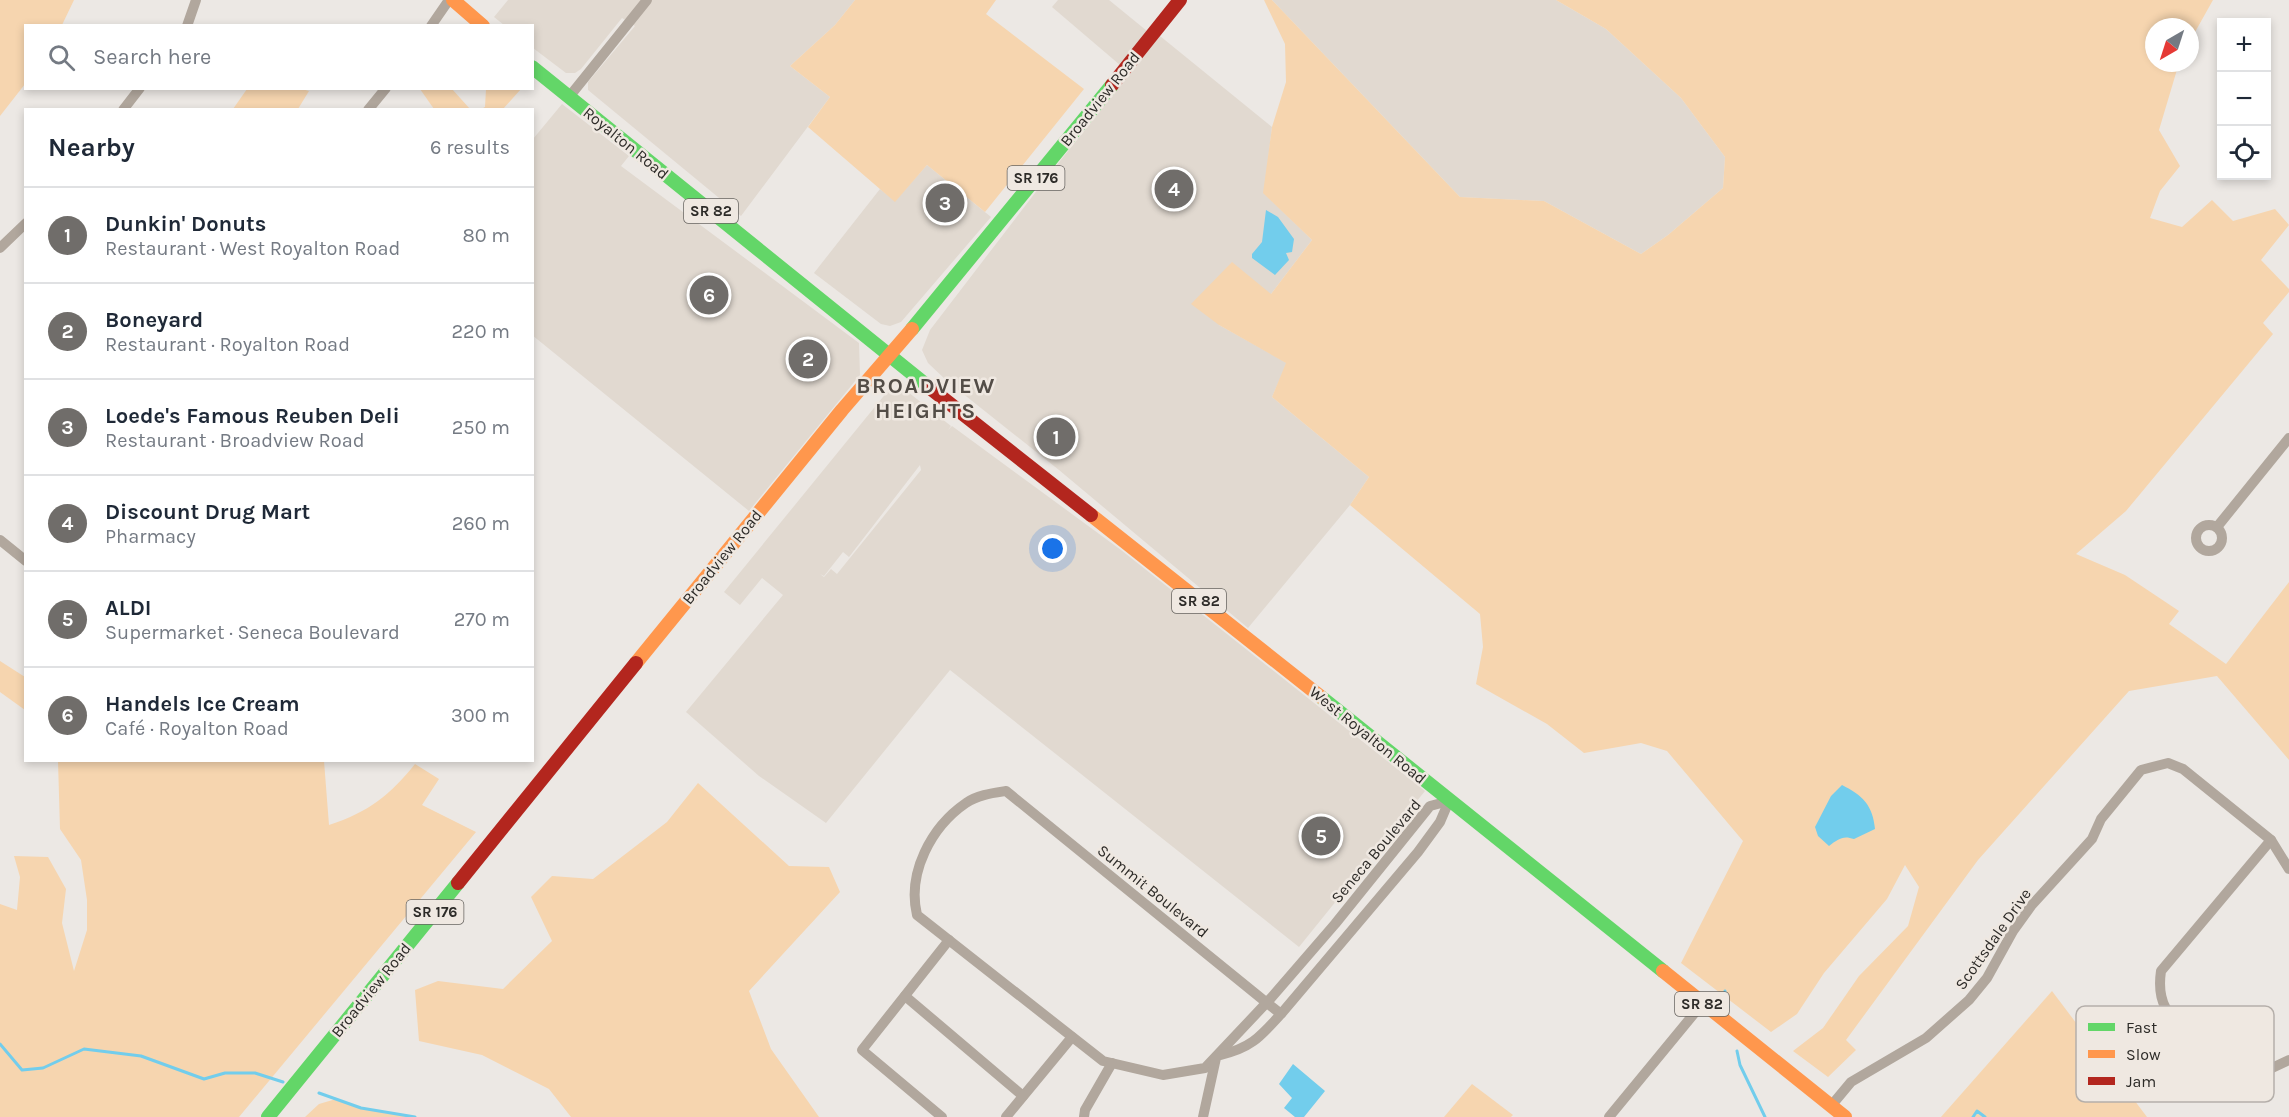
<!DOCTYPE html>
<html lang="en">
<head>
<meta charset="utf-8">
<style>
	body { margin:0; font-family:Karla,sans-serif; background:#f2f2f3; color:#1f2937 }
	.controls { position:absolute; right:18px; top:18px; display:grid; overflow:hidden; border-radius:0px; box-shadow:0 3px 9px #0003 }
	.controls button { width:54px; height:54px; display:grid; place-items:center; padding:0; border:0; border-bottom:2px solid #e0e1e3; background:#fff; color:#1f2937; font:30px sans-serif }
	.compass { position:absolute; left:2145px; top:18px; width:54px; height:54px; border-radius:50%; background:#fff; box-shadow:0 3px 9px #0003; rotate:219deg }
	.you { position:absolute; left:1053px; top:549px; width:21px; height:21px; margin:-15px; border:4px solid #fff; border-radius:50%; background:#1a73e8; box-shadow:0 0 0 9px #1a73e833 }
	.badge { display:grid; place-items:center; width:39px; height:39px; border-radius:50%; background:#706d6a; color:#fff; font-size:20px; font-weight:700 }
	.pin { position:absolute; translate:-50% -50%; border:3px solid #fff; box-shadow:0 2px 6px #0006 }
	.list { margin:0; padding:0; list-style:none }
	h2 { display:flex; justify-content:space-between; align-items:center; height:78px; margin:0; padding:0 24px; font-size:26px }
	h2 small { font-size:20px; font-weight:400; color:#747a83 }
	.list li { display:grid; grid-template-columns:39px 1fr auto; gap:18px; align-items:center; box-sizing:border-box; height:96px; padding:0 24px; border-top:2px solid #e0e1e3 }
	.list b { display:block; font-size:22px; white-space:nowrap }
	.list p { margin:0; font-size:20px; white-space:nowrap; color:#747a83 }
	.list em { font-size:20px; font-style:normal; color:#747a83 }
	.icon { flex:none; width:33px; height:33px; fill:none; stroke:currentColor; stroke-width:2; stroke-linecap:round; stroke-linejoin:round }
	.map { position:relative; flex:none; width:2289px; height:1117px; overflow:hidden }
	.search { position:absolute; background:#fff; box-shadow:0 3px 9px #0003; left:24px; top:24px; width:510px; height:66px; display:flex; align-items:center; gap:15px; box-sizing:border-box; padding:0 21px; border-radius:0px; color:#747a83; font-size:22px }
	.panel { position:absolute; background:#fff; box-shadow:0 3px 9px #0003; left:24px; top:108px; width:510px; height:654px; border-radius:0px }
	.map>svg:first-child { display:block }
	.built { fill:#e1d9d0; fill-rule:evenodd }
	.green { fill:#f6d5af }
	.water { fill:#72cdec }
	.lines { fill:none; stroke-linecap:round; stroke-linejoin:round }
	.stream { stroke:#72cdec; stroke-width:3 }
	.street { stroke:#b1a79d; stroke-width:10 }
	.fast { stroke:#63d668; stroke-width:14 }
	.slow { stroke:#ff974d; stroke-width:14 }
	.jam { stroke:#b3261e; stroke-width:14 }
	.labels { text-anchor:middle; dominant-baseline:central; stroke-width:5; stroke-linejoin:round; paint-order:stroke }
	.shield { fill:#efe8e1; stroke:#676460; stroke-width:1.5 }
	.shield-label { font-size:15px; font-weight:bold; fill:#2d2b28 }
	.street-label { font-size:16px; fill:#2d2b28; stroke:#efe8e1 }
	.district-label { font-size:22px; font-weight:bold; letter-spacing:1.5px; fill:#534d47; stroke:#efe8e1 }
	.key { fill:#efe8e1; stroke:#b5afaa; stroke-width:1.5 }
	.key-label { font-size:16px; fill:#2d2b28 }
</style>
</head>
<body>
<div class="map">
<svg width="2289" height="1117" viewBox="0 0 2289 1117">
	<rect width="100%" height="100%" fill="#ece8e4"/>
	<g class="built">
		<polygon points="508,0 855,0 835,25 790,66 830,97 741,216 588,90 588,82 635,26 622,18 581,69 575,73 566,73 533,48 532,26 504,25 494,17"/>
		<polygon points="1058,0 1109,0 1147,31 1120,65 1052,7"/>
		<polygon points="1272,0 1556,0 1606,29 1681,98 1725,157 1723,188 1668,235 1641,254 1544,201 1460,197"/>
		<polygon points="1160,36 1272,127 1264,193 1312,240 1271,294 1219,325 1287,363 1272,397 1369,477 1350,505 1248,628 1059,470 947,381 928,363 922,350 930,330 1048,176"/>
		<polygon points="562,104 629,156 621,166 859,343 860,375 749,511 532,335 533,139"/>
		<polygon points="927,165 991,217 901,322 890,326 881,324 814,273 880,189 895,201"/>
		<path d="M887,392H908L951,426L948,430L952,426L1121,550L1425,791L1299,947L950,670L826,823L759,776L686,712L783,595L762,578L740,605L724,592ZM920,465L921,470L837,574L831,569L824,577L820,574L824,576L843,552L849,557Z"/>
	</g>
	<g class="green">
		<polygon points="0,0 74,0 62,25 26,26 25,84 0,116"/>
		<polygon points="855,0 996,0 986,14 1084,89 985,212 927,165 895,202 808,127 830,97 790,66 835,25"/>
		<polygon points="1264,0 1272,0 1460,197 1544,201 1641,254 1668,235 1723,188 1725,157 1681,98 1606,29 1556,0 2213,0 2190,41 2190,27 2154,27 2154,63 2179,63 2159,130 2180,166 2160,191 2150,218 2182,227 2212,200 2233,221 2275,209 2289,225 2261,260 2289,289 2289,292 2263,323 2273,334 2126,511 2076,554 2125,575 2179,611 2169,624 2226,664 2289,582 2289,760 2217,676 2129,691 1978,860 1846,1040 1856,1050 1828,1077 1793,1051 1823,1028 1859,976 1908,926 1919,887 1905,865 1887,899 1824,973 1797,1014 1771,1032 1681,963 1743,841 1667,751 1641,743 1584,753 1547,724 1476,684 1483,647 1480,614 1350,505 1369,477 1272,397 1286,363 1219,325 1191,304 1232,262 1271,294 1312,240 1263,193 1272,127 1286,82 1285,44"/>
		<polygon points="302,89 309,91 298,109 233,109 247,89"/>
		<polygon points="420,89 452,89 470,109 434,109"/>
		<polygon points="486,89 521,89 503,109 481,109 485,107"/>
		<polygon points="0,661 25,677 25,710 0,692"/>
		<path d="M58,761H324L329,825C369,812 390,795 415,764L439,779L422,805L476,832L239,1117H0V904L17,910L20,877L14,856L48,857L66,889L62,923L74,971L87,930V900L81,860L60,829Z"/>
		<polygon points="698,783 789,866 829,867 840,892 749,991 771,1049 819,1117 571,1117 549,1089 482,1055 419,1041 415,990 438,981 503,989 552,941 531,897 552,876 593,879 667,822"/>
		<polygon points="2052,991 2147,1117 1941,1117"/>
		<polygon points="1472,1084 1513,1115 1511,1117 1444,1117"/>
		<polygon points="336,1099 361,1108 415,1117 305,1117 319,1104"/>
	</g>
	<g class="water">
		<polygon points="1266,210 1278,217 1294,239 1292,252 1286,253 1289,260 1275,275 1252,258 1252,254 1262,242"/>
		<path d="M1842,785C1862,795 1873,805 1875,829L1854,839C1843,835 1838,839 1829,846L1818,836L1815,827L1831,796Z"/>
		<polygon points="1293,1064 1325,1091 1304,1117 1295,1117 1284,1108 1292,1098 1279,1084"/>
	</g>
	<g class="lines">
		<g class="stream">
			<polyline points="1725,991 1728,1007"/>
			<polyline points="0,1044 22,1070 43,1068 84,1049 141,1056 204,1079 225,1073 255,1073 283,1082"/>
			<polyline points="1737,1051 1740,1065 1765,1117"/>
			<polyline points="319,1093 361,1108 415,1117"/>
			<polyline points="1973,1117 1977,1111 1985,1117"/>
		</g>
		<g class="street">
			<polyline points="187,26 196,0"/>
			<polyline points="431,26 449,0"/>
			<polyline points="569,97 647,0"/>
			<polyline points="123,110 140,88"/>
			<polyline points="368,110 386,88"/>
			<polyline points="0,248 26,223"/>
			<circle cx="2209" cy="538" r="13"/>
			<polyline points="2217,527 2289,438"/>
			<polyline points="0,540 26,561"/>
			<path d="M2271,840L2161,971C2154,1019 2185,1022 2209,1054C2216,1063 2221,1073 2226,1082L2240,1083L2289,1060"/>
			<polyline points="905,996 1023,1096"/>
			<path d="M1281,1014L1267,1003L1006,791C993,793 977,795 966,803C931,827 907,873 917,915L1103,1061L1163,1075L1205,1068L1271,998L1335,924L1430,806L1449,801"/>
			<path d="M1220,1055C1251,1048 1260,1037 1281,1014L1418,852L1440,822L1449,801"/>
			<polyline points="1831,1106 1851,1082 1926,1038 1969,1000 1987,978 2013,931 2031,906 2092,839 2101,819 2141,770 2168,763 2183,769 2271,840 2289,869"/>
			<polyline points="942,1117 862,1050 949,940"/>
			<polyline points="1006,1117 1072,1037"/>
			<polyline points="1084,1117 1085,1110 1112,1063"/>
			<polyline points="1203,1117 1216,1058"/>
			<polyline points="1609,1117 1702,1004"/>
		</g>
		<g class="fast">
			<polyline points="532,67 930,388"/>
			<polyline points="912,329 1112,85"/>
			<polyline points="1321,697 1663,971"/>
			<polyline points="268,1117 458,883"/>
		</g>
		<g class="slow">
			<polyline points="453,0 483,26"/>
			<polyline points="1091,515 1321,697"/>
			<polyline points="636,663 842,410 912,329"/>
			<polyline points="1663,971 1845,1117"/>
		</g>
		<g class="jam">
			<polyline points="1112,85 1180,0"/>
			<polyline points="930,388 1091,515"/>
			<polyline points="458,883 636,663"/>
		</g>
	</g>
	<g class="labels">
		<g class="shield">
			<rect x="1007.5" y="166" width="57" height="24" rx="4.5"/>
			<rect x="684" y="199" width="54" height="24" rx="4.5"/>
			<rect x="1172" y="589" width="54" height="24" rx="4.5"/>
			<rect x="406.5" y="900" width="57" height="24" rx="4.5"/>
			<rect x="1675" y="992" width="54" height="24" rx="4.5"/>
		</g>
		<g class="shield-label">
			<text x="1036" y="178">SR 176</text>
			<text x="711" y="211">SR 82</text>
			<text x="1199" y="601">SR 82</text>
			<text x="435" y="912">SR 176</text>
			<text x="1702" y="1004">SR 82</text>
		</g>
		<g class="street-label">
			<text transform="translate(1100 99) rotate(-51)">Broadview Road</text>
			<text transform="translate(626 143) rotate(39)">Royalton Road</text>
			<text transform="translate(722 557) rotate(-51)">Broadview Road</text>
			<text transform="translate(1368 735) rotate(39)">West Royalton Road</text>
			<text transform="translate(1376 851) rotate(-50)">Seneca Boulevard</text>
			<text transform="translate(1153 891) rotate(39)">Summit Boulevard</text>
			<text transform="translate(1993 939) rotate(-55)">Scottsdale Drive</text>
			<text transform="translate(371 990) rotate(-51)">Broadview Road</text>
		</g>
		<g class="district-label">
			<text x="926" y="386">BROADVIEW<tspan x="926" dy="25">HEIGHTS</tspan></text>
		</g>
	</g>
	<rect x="2076" y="1006" width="198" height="96" rx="9" class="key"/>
	<rect x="2088" y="1023" width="27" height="8" fill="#63d668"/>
	<rect x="2088" y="1050" width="27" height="8" fill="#ff974d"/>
	<rect x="2088" y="1077" width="27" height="8" fill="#b3261e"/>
	<g class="key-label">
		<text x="2126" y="1033">Fast</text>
		<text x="2126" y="1060">Slow</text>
		<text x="2126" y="1087">Jam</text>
	</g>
</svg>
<div class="controls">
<button>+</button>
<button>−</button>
<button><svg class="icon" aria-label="locate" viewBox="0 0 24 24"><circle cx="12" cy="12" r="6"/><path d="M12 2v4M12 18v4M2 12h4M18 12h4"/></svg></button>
</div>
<svg class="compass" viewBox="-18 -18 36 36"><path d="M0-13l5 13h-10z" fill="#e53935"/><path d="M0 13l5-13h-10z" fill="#747a83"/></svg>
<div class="you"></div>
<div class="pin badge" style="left:1056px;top:437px">1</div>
<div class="pin badge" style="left:808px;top:359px">2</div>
<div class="pin badge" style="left:945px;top:203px">3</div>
<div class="pin badge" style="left:1174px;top:189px">4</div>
<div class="pin badge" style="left:1321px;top:836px">5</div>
<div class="pin badge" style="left:709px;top:295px">6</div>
<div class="search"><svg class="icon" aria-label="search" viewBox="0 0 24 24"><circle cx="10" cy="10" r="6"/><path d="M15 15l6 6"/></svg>Search here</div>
<section class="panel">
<h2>Nearby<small>6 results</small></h2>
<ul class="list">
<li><span class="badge">1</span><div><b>Dunkin' Donuts</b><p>Restaurant · West Royalton Road</p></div><em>80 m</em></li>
<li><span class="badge">2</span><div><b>Boneyard</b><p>Restaurant · Royalton Road</p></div><em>220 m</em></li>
<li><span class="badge">3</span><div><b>Loede's Famous Reuben Deli</b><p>Restaurant · Broadview Road</p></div><em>250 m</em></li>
<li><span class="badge">4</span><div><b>Discount Drug Mart</b><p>Pharmacy</p></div><em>260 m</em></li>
<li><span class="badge">5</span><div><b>ALDI</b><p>Supermarket · Seneca Boulevard</p></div><em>270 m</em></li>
<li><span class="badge">6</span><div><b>Handels Ice Cream</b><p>Café · Royalton Road</p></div><em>300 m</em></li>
</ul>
</section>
</div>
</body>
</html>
